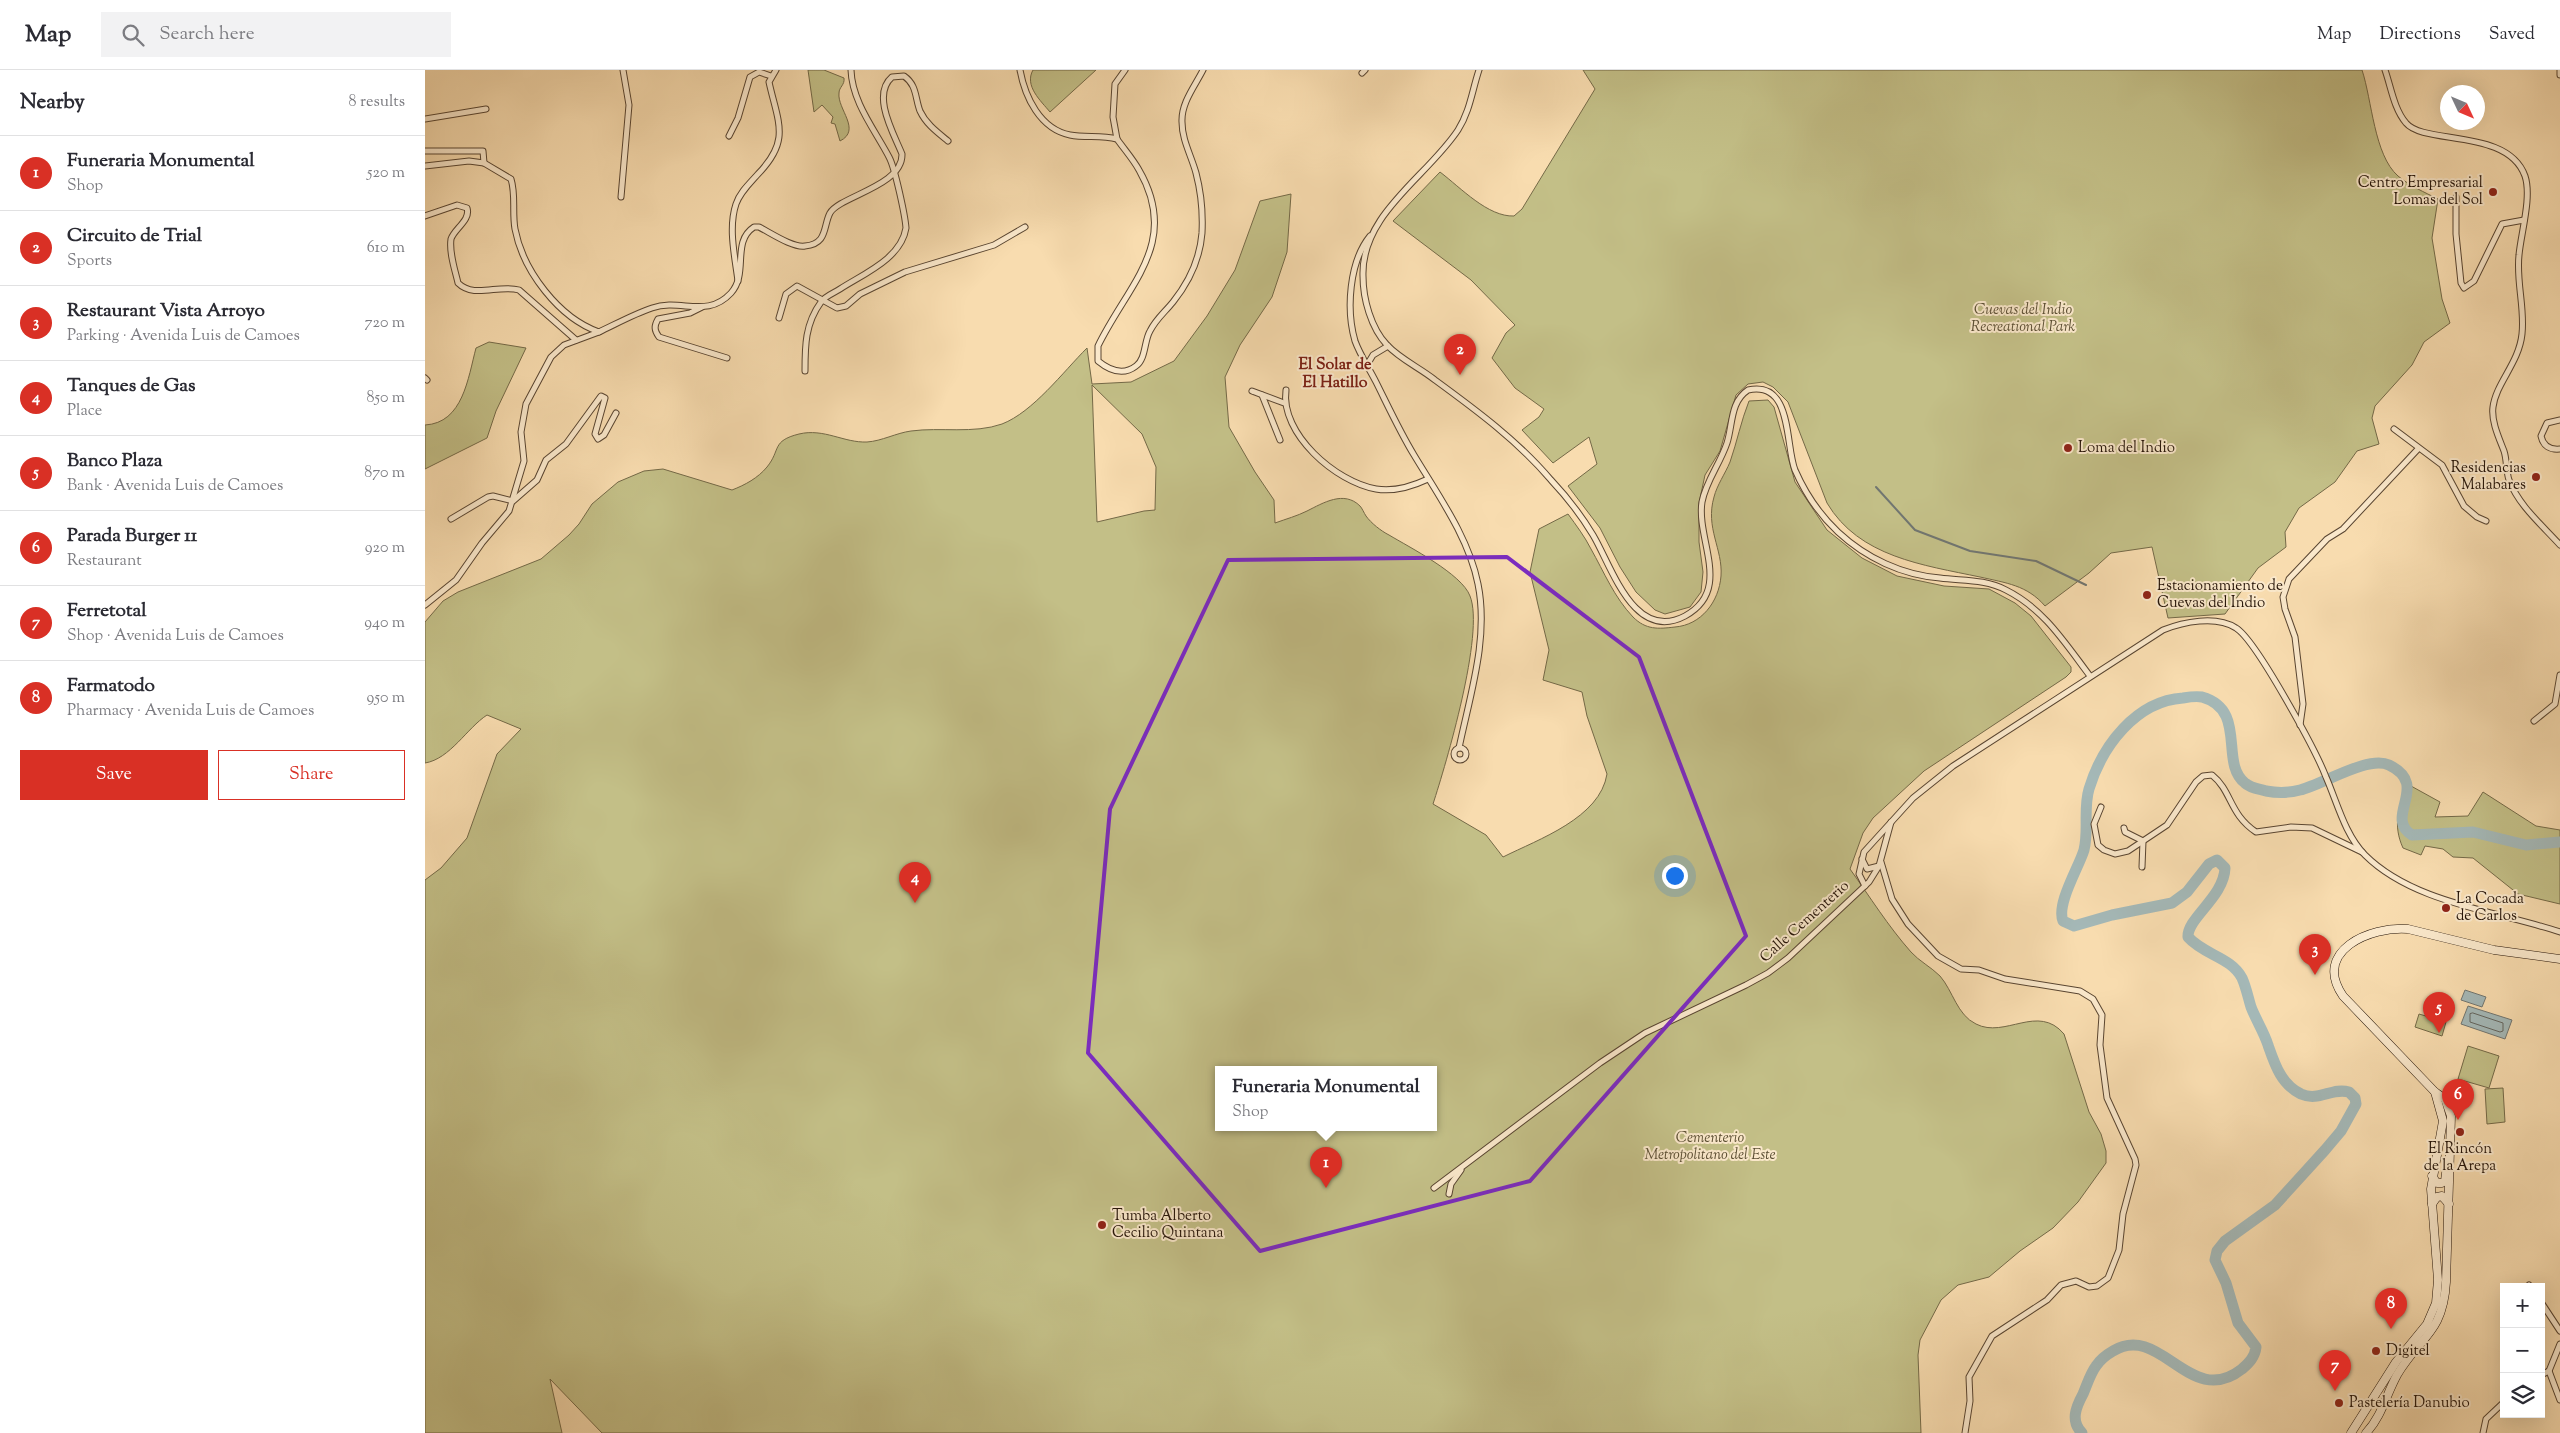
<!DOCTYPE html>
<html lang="en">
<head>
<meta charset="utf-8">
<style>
	body { margin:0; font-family:"Sorts Mill Goudy",serif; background:#f2f2f3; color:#2b2b33 }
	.controls { position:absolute; right:15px; bottom:15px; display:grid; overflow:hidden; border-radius:0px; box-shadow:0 5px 20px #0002 }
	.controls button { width:45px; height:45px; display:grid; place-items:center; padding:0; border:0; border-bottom:1px solid #e1e1e2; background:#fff; color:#2b2b33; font:25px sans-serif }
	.compass { position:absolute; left:2015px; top:15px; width:45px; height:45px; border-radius:50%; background:#fff; box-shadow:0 5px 20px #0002; rotate:134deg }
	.you { position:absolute; left:1249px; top:805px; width:18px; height:18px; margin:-12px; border:4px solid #fff; border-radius:50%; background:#1a73e8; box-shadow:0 0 0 8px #1a73e833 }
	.badge { display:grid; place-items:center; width:32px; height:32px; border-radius:50%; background:#d93025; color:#fff; font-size:16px; font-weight:700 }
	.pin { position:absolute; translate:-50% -41px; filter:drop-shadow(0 1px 2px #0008) }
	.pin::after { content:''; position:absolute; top:26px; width:18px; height:15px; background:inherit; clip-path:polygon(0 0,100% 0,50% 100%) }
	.popup { position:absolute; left:790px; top:996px; width:222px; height:65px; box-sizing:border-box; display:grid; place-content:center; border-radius:0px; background:#fff; filter:drop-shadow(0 1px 4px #0005); font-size:16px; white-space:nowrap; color:#7c7c81 }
	.popup b { font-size:19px; color:#2b2b33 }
	.popup::after { content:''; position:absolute; left:50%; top:100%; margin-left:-10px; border:10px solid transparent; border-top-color:#fff }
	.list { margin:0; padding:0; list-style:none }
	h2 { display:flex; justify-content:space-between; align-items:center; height:65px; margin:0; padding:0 20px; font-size:21px }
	h2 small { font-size:16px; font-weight:400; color:#7c7c81 }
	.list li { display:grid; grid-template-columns:32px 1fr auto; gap:15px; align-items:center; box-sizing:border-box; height:75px; padding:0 20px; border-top:1px solid #e1e1e2 }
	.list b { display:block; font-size:19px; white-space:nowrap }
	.list p { margin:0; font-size:16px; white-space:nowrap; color:#7c7c81 }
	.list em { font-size:16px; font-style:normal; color:#7c7c81 }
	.actions { display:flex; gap:10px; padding:15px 20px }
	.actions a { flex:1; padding:11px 0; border:1px solid #d93025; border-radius:0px; text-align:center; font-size:18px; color:#d93025 }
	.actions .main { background:#d93025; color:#fff }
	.icon { flex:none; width:28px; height:28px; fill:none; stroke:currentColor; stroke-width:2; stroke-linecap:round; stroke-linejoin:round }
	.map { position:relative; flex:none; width:2135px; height:1363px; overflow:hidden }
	header { display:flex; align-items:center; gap:30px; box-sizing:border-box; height:70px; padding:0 25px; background:#fff; border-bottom:1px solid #e1e1e2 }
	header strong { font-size:24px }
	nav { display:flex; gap:28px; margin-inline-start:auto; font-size:18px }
	.search { width:350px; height:45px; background:#f2f2f3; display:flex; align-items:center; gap:12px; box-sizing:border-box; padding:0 18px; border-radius:0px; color:#7c7c81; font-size:19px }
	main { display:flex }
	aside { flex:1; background:#fff }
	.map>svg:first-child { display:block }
	.green { fill:#c3bf87; stroke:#746947; fill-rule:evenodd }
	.water { fill:#a4b8b7; stroke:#717671 }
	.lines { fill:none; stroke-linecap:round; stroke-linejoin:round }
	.shore { stroke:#64665f; stroke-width:1 }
	.stream { stroke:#717671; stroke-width:2 }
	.river { stroke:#a4b8b7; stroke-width:11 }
	.street-casing { stroke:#594531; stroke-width:7 }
	.secondary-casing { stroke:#241307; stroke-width:9 }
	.street { stroke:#fae8cb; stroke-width:5 }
	.secondary { stroke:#fae8cb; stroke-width:8 }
	.marked { fill:none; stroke:#7b2cbf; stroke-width:4; stroke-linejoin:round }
	.poi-dot { fill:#8f2418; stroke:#fae8cb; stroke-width:2 }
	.labels { text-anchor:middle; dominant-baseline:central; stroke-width:4; stroke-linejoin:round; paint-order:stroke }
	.poi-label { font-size:15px; fill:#241307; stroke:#fae8cb; text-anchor:start }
	.park-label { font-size:15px; font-style:italic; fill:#5c4f34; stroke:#fae8cb }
	.street-label { font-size:15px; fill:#241307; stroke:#fae8cb }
	.neighbourhood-label { font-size:16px; font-weight:bold; fill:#7a1f14; stroke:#fae8cb }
</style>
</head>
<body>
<header>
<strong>Map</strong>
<div class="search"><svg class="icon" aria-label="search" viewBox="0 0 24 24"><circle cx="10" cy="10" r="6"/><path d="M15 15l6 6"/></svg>Search here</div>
<nav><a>Map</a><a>Directions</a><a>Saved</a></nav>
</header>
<main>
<aside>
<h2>Nearby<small>8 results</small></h2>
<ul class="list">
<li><span class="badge">1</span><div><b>Funeraria Monumental</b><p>Shop</p></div><em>520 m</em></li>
<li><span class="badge">2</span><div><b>Circuito de Trial</b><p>Sports</p></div><em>610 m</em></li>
<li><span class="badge">3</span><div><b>Restaurant Vista Arroyo</b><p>Parking · Avenida Luis de Camoes</p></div><em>720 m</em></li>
<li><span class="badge">4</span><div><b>Tanques de Gas</b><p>Place</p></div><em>850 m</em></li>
<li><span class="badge">5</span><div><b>Banco Plaza</b><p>Bank · Avenida Luis de Camoes</p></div><em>870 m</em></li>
<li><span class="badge">6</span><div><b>Parada Burger 11</b><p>Restaurant</p></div><em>920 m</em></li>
<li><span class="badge">7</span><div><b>Ferretotal</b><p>Shop · Avenida Luis de Camoes</p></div><em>940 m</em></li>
<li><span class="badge">8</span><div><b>Farmatodo</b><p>Pharmacy · Avenida Luis de Camoes</p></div><em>950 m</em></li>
</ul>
<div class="actions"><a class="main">Save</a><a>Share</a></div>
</aside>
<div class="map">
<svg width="2135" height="1363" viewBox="0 0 2135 1363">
	<rect width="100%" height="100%" fill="#f8dcaf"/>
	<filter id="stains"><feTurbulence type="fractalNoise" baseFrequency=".004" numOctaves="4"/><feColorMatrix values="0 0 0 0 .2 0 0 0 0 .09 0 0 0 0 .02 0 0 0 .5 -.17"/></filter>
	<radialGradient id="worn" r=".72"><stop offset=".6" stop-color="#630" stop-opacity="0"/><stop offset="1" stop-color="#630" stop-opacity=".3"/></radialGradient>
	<g class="green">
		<path d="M383,0H399L419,8C420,15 414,17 414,23C412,39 437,60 415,71L410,54L406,53L408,47L397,35L389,42Z"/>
		<path d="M608,0H671L625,42C616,31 599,16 608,0Z"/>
		<path d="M1158,0H1937C1947,30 1949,85 1973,106C1985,116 1999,122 2013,129L2007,168L2017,229L2025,253L1999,272L1987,295L1950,336L1947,348L1954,374L1932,381L1910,412L1874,438L1860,462L1861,477L1833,498L1800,544L1743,548L1727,477L1686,483L1664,503L1620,536C1602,515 1581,513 1555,507C1498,495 1434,487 1402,433L1363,332L1348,317L1338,312L1323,314L1311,325L1295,381L1280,405L1274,433V472L1278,502L1276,522L1265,537L1240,544L1230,540L1211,522L1195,497L1175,458L1143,416L1172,394L1164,367L1128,393L1097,360L1114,347L1119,339L1090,318L1067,288L1081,263L1090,255L1046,210L968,151L1015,102C1036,118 1063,147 1089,146L1097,139L1170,19Z"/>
		<path d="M866,124L862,182L847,227L815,275L800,307L804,357L830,402L849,430L850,453C861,449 872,446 882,441C898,433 919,420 935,436C937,438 939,443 941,446C946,453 956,461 964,465C984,477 1037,504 1045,526C1060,563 1021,694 1008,734L1061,765L1078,787C1114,769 1175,748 1182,704L1162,646L1157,622L1118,610L1124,580L1105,502L1114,459L1143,444C1151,455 1160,467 1166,479C1179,502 1189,527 1208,547C1221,560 1233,559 1250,557C1276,555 1294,532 1296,506C1298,479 1280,458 1289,427C1292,415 1300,404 1305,392C1312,372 1316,351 1324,331L1343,330L1349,337L1370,412L1402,460L1437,488L1472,506L1519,516L1564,519L1590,533L1606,546L1646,597V602L1641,607L1499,701L1448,748L1438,763L1425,799C1445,827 1463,856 1486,882C1494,891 1506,897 1515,906C1528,921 1532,945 1551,954C1580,969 1613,933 1639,964L1664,1042L1676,1064L1681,1081V1093L1653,1132L1628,1158L1595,1181L1564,1207L1533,1215L1516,1230L1495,1270L1493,1285L1496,1363H177L125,1309L137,1363H0V810L16,798L42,768L72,684L96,659L62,645C42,658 25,689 0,693V552L18,531L33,522L116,489L144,465L154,454L167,434L193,412L219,401L238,399L307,420C320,415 333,408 342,397C356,380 346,371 374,364C399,358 419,373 442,372C457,371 471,363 486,361C515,357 549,364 577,354C608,342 638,302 662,278L667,314L706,312L749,291L782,246L810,200L835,131ZM667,315L717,364L731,397L730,440L719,441L672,452ZM794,999H1008V1057H794Z"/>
		<path d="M64,272L101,278L71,341L62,368L0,399V355C38,353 43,308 51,278Z"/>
		<path d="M1986,716L2015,732L2010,747L2043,746L2058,722L2111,756L2135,760V834L2093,824L2048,788L2028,787L2018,779L2000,776L1996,785L1978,778C1968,756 1972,736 1986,716Z"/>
		<polygon points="1994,944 2021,952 2017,966 1990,957"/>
		<polygon points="2043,976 2074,986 2064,1018 2033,1009"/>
		<polygon points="2078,1018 2080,1052 2062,1054 2060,1019"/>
	</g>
	<g class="water">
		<polygon points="2040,920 2061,927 2057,937 2036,930"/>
		<polygon points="2043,936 2087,950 2080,969 2036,954"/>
	</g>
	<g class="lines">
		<polygon class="shore" points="2048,943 2078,953 2078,961 2075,962 2045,952 2045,944"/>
		<polyline class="stream" points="1451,417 1490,460 1545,481 1611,491 1661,515"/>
		<path class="river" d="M1657,1363C1645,1351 1651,1337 1658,1324C1662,1315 1665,1304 1671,1296C1675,1290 1681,1285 1688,1281C1736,1252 1765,1340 1817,1299C1824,1293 1830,1287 1831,1277L1813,1253L1801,1213L1790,1190L1792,1181L1800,1171L1850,1135L1900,1080L1916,1061L1931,1034L1930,1028L1924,1022C1907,1017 1894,1032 1876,1024C1856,1014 1850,995 1843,975C1839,962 1831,950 1826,937C1823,927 1821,917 1817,908C1806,887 1779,885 1763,867C1762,848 1799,827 1800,798L1792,790L1784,794L1762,822L1747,833L1687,845L1649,856L1638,851C1631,834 1654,797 1659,780C1664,760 1658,739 1664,719C1677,676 1711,631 1758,628C1764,627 1771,626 1777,627C1823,640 1794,693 1820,713C1825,718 1834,719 1841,721C1852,723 1864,723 1875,720C1897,715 1943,685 1964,695C2006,715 1958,747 1987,765L2048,762L2101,775L2135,772"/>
		<defs>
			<g id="street">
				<path d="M595,0C600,27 615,59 645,65C660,68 676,65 692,69C699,79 708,89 714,100C756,173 703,214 673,276V291C684,300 698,306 711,296C721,289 719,271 725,261C731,249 740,242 748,232C764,212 775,188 777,163C778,143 776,122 771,103C766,85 757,70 757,52C756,33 770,16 778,0"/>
				<path d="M1054,0C1047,21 1045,41 1033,60C1002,107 936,144 938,206C938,229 946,258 962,275C975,289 995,298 1010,310C1051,340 1093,371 1126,410C1142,427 1156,445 1168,465C1187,497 1209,573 1260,546C1308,520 1271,470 1277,432C1281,411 1295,394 1302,373C1308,354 1305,332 1323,320C1368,310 1360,375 1370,400C1380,423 1395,445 1413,462C1441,488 1477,505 1515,508C1538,511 1560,509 1581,520C1619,539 1640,573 1665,606"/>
				<path d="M1960,0C1966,17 1969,39 1981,53C1999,75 2083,58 2100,106C2107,127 2096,163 2094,185C2091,211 2100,238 2097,264C2094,293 2071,313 2068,337C2066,351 2074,368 2079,381C2082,390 2081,401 2084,410C2094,436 2117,455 2135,475"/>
				<polyline points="2135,0 2135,5"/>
				<polyline points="937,3 940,0"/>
				<polyline points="0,49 61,39"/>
				<polyline points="304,66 313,48 325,7 334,2 346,6"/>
				<polyline points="692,69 688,47 690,14 700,0"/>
				<polyline points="0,81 58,81 59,93"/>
				<path d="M0,96L44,91L59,93L86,109C91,125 87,142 90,159C98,201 134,248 174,262C191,254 209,244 227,238C256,228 282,249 306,223C324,203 306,172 329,157H334C346,163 368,178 380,176C403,174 398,156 405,143C415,126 478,116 477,84C469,64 446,25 467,7L479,6C492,15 490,28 495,41C501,54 512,62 523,71"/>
				<polyline points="196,127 204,35 198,0"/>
				<polyline points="2031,127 2031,164 2036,213 2039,218 2049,211 2077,154 2099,150"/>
				<path d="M0,146L32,135L42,138C46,150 29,159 26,169C24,183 30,200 33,213C49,229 74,214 94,220L151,270"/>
				<path d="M945,166C924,192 921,240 930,271C935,285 944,298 951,312C963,336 975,362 989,385C1013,425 1044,468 1053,514C1064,568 1045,625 1034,678"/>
				<path d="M313,211C310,187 303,158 311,134C315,122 325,113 333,104C366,70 353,53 344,12L351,0"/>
				<path d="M277,237L265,243L233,249C229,256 229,260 234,267L302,288"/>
				<polyline points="354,248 361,224 372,216 412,238 421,236 435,224 480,202 569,175 600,157"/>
				<polyline points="942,295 948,285 963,276"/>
				<path d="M380,301C380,276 380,254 396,232C400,226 409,223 415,219C438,204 476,189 481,158C480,145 470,98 464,87C450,60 427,32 426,0"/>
				<polyline points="0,308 2,310"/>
				<path d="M861,320C855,364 911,412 951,419C969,422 986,417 1003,409"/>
				<polyline points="827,321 859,333"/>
				<polyline points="837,325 855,370"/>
				<path d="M2135,350L2122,353L2116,366C2118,376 2125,380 2135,379"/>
				<polyline points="1969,359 2017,395 2039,436 2052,447 2061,451"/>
				<polyline points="26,449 63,427 68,426 88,431 112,410 121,390 141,374 176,326 180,328 170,364 173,369 179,365 191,343"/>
				<polyline points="0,535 31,510 57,473 84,441 99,391 96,362 101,334 126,287 139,275 174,262"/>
				<polyline points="2109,651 2130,634 2135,605"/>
				<polyline points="1875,655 1878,634 1870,567 1860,539 1858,527 1864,509 1902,469 1918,459 1993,379"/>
				<circle cx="1035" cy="684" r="6"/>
				<path d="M1676,737L1669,754L1673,775L1679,780L1690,784L1703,781L1742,755L1771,712L1778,706L1787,705C1807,721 1804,744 1831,762L1866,757L1887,758L1937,782"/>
				<polyline points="1699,758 1700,762 1718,771 1717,797"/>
				<polyline points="1437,789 1442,799 1454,796"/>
				<polyline points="1456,792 1467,829 1483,854 1513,886 1536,899 1554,900 1580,909 1655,921 1668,929 1677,945 1675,975 1682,1028 1710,1089 1711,1095 1698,1144 1694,1180 1683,1208 1672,1216 1664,1217 1651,1211 1636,1215 1622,1230 1567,1266 1544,1307 1545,1331 1540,1363"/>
				<path d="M1440,816L1434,804L1439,782L1488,728L1528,696L1738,560C1758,552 1791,545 1811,558C1831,570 1891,681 1901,707C1912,732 1920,765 1940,785C1988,833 2072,841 2135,862"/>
				<polyline points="1009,1118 1175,993 1220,963 1321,915 1343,903 1363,888 1444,812 1454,796 1466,752"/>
				<polyline points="1024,1124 1026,1114 1036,1100"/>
				<polyline points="2104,1215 2106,1217"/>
				<polyline points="2116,1232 2135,1261"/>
				<polyline points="2135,1274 2124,1301 2135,1330"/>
				<polyline points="2116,1305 2124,1301"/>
				<polyline points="2058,1363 2061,1349 2079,1332"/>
			</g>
			<g id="secondary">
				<polyline points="2007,1106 2012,1113 2017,1113 2020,1111 2021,1103"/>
				<polyline points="2007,1134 2012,1127 2017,1126 2024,1134"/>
				<polyline points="1926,1363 1971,1292 2002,1254 2011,1233 2013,1210 2006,1119 2018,1051 2010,1022"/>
				<path d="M1941,1363C1957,1346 1961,1325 1972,1305C1995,1266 2018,1264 2021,1212L2026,1046L2020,1029L2010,1022L1918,926C1887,881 1945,856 1983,859L2069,880L2135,889"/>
			</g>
		</defs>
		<use href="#street" class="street-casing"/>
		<use href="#secondary" class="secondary-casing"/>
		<use href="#street" class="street"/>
		<use href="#secondary" class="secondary"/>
	</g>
	<path class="marked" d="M1082,487L1214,587L1321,866L1105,1111L835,1181L663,983L685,739L803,490Z"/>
	<g class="poi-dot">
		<circle cx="2068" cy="122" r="5"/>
		<circle cx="1643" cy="378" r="5"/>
		<circle cx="2111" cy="407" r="5"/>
		<circle cx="1722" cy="525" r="5"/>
		<circle cx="2021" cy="838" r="5"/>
		<circle cx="2035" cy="1062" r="5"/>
		<circle cx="677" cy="1155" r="5"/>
		<circle cx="1951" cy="1281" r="5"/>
		<circle cx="1914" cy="1333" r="5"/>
	</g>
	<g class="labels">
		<g class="poi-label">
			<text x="2058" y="113" text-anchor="end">Centro Empresarial<tspan x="2058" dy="17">Lomas del Sol</tspan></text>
			<text x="1653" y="378">Loma del Indio</text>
			<text x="2101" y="398" text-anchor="end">Residencias<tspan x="2101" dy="17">Malabares</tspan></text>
			<text x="1732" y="516">Estacionamiento de<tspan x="1732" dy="17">Cuevas del Indio</tspan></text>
			<text x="2031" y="829">La Cocada<tspan x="2031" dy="17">de Carlos</tspan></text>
			<text x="2035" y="1079" text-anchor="middle">El Rincón<tspan x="2035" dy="17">de la Arepa</tspan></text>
			<text x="687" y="1146">Tumba Alberto<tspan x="687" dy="17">Cecilio Quintana</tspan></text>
			<text x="1961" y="1281">Digitel</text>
			<text x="1924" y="1333">Pastelería Danubio</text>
		</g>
		<g class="park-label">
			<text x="1598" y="240">Cuevas del Indio<tspan x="1598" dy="17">Recreational Park</tspan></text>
			<text x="1285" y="1068">Cementerio<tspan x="1285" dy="17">Metropolitano del Este</tspan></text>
		</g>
		<g class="street-label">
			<text transform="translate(1380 852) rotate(-42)">Calle Cementerio</text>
		</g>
		<g class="neighbourhood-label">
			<text x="910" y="295">El Solar de<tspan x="910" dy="18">El Hatillo</tspan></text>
		</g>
	</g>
	<rect width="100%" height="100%" filter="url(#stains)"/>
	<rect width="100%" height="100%" fill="url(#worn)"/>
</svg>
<div class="controls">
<button>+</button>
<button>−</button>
<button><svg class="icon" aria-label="layers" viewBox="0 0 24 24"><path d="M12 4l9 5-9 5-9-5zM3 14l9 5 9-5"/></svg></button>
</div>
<svg class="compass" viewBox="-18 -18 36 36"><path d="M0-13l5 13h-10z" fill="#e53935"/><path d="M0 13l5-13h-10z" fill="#7c7c81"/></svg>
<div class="you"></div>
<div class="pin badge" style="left:901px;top:1118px">1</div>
<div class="popup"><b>Funeraria Monumental</b>Shop</div>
<div class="pin badge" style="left:1035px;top:305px">2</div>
<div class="pin badge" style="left:1890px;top:905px">3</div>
<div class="pin badge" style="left:490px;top:833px">4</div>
<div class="pin badge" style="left:2014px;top:963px">5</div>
<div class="pin badge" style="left:2033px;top:1050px">6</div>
<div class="pin badge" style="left:1910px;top:1321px">7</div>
<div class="pin badge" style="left:1966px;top:1259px">8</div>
</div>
</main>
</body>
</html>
